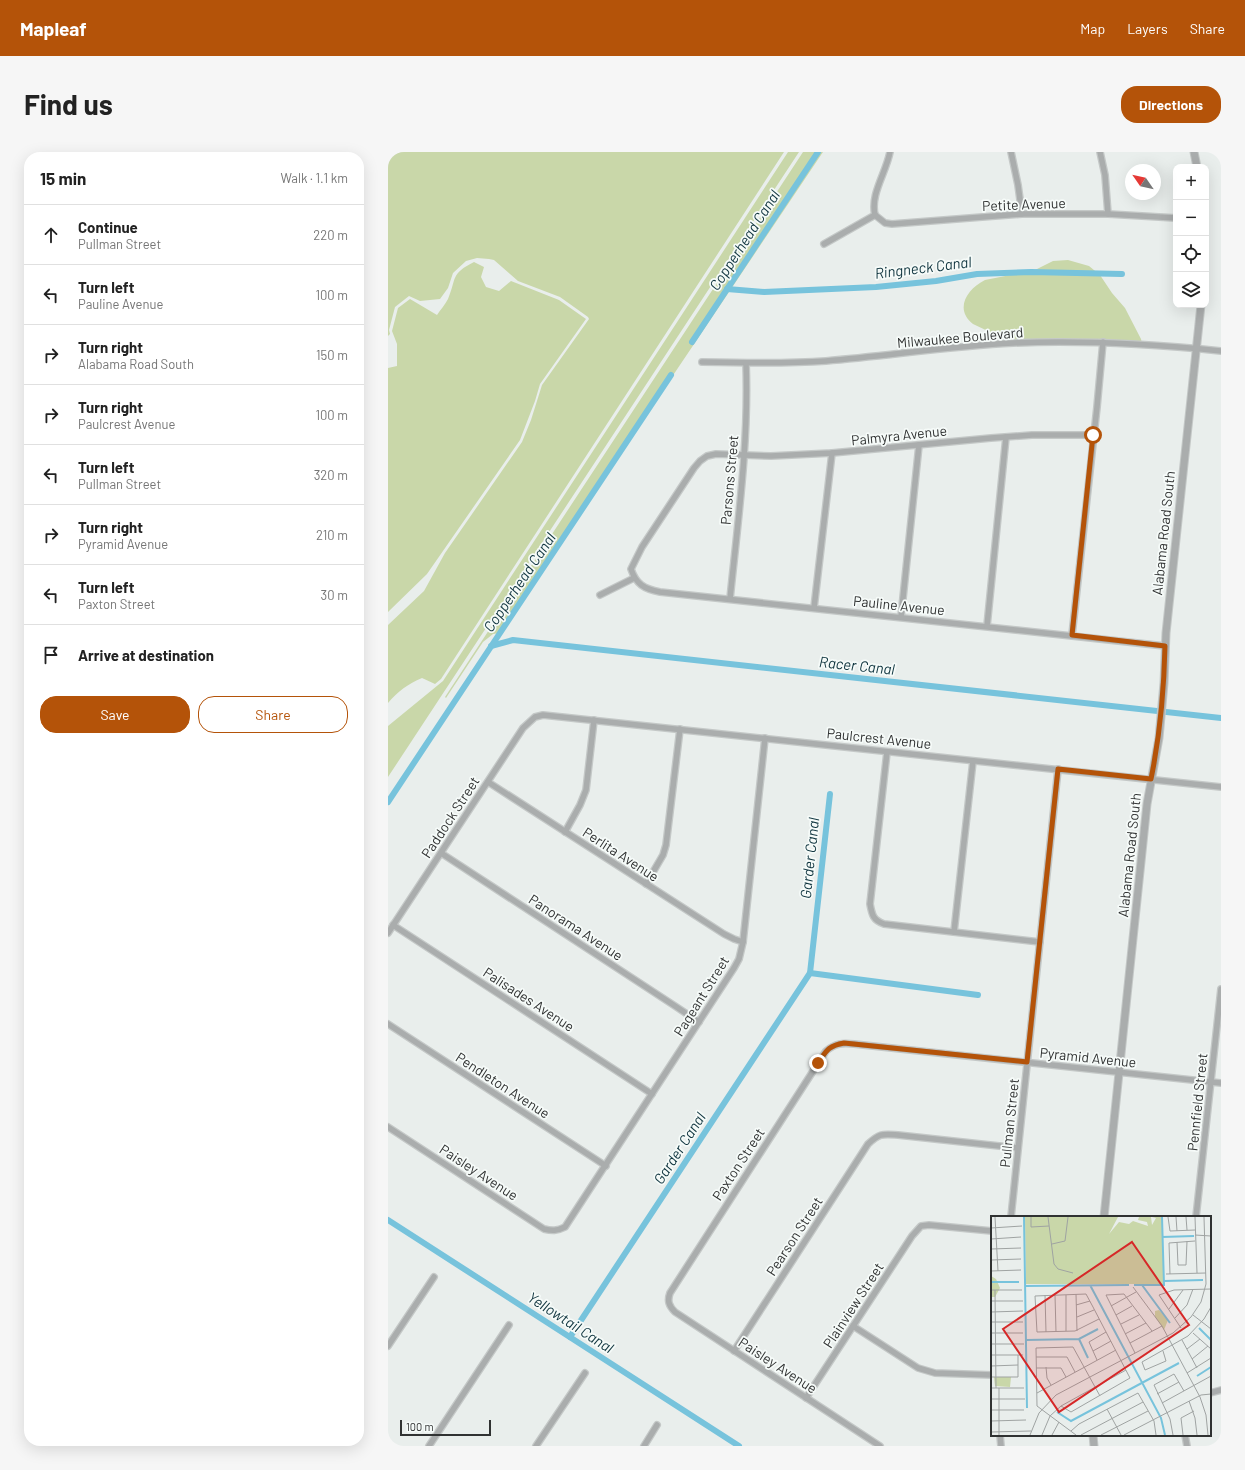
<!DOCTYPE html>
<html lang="en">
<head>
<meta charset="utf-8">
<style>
	body { margin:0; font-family:Barlow,sans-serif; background:#f6f6f6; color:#222 }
	.controls { position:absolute; right:12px; top:12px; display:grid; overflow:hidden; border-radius:8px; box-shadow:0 4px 16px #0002 }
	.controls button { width:36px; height:36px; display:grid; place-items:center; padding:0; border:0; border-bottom:1px solid #e0e0e0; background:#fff; color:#222; font:20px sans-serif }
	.compass { position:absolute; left:737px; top:12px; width:36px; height:36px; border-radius:50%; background:#fff; box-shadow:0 4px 16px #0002; rotate:304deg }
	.scale { position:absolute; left:12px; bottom:10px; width:91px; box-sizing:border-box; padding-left:4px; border:2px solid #303232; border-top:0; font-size:11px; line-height:14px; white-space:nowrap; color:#303232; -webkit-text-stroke:3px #f6fbf9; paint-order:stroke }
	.stop { position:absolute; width:12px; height:12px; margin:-9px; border:3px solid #b45309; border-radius:50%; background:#fff }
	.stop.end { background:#b45309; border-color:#fff; box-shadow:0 1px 4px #0008 }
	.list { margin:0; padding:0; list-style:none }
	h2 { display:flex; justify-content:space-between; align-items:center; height:52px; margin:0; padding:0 16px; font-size:17px }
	h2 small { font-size:13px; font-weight:400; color:#767676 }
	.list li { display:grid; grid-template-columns:26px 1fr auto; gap:12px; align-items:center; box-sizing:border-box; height:60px; padding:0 16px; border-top:1px solid #e0e0e0 }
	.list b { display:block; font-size:15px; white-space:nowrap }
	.list p { margin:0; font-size:13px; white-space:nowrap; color:#767676 }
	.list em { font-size:13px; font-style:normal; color:#767676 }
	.actions { display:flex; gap:8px; padding:12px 16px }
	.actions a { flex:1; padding:9px 0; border:1px solid #b45309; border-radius:16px; text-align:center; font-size:14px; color:#b45309 }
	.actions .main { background:#b45309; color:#fff }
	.icon { flex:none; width:22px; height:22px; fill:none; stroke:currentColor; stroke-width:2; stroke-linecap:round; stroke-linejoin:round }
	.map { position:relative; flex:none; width:833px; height:1294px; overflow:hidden; border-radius:16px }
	header { display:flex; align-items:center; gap:24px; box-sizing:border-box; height:56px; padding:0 20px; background:#b45309; color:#fff }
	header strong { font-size:19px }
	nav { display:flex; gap:22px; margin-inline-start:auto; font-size:14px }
	.intro { display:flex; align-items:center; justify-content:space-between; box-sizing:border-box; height:96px; padding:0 24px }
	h1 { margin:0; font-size:28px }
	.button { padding:10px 18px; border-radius:16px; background:#b45309; color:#fff; font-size:14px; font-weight:700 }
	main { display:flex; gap:24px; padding:0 24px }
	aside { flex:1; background:#fff; border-radius:16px; box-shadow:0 4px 16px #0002 }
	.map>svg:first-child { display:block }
	.green { fill:#c9d7a9 }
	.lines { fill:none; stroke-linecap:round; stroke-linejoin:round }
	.canal { stroke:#77c3dc; stroke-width:6 }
	.minor-casing { stroke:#c4c8c7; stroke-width:8 }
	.tertiary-casing { stroke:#c4c8c7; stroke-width:9 }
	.minor { stroke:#aaadad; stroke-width:5.5 }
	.tertiary { stroke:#aaadad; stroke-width:7 }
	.route { stroke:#b45309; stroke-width:5 }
	.labels { text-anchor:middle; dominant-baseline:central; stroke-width:3.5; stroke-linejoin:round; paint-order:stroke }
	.street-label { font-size:14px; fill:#303232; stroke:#f6fbf9 }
	.water-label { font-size:15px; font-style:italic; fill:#10353f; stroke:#f6fbf9 }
	.inset-river { fill:none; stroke:#77c3dc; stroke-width:2 }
	.inset-road { fill:none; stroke:#9fa3a2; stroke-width:1 }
	.view { fill:#d62828; fill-opacity:0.15; stroke:#d62828; stroke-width:2 }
	.inset-edge { fill:none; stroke:#303232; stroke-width:2 }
</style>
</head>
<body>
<header>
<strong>Mapleaf</strong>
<nav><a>Map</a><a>Layers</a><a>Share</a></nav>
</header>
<div class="intro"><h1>Find us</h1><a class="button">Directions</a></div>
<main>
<aside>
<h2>15 min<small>Walk · 1.1 km</small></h2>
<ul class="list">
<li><svg class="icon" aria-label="ahead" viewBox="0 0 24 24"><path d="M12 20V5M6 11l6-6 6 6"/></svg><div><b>Continue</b><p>Pullman Street</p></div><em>220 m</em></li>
<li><svg class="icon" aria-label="left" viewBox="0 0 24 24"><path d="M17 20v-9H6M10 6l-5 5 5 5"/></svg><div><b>Turn left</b><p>Pauline Avenue</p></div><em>100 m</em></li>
<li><svg class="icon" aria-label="right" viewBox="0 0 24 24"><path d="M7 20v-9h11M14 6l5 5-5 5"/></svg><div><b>Turn right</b><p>Alabama Road South</p></div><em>150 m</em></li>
<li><svg class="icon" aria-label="right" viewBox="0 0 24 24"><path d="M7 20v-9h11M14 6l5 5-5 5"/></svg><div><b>Turn right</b><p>Paulcrest Avenue</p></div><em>100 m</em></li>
<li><svg class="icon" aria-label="left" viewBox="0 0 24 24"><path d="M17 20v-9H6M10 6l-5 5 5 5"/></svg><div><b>Turn left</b><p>Pullman Street</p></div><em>320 m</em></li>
<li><svg class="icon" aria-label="right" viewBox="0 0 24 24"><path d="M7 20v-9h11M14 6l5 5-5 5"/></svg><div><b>Turn right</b><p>Pyramid Avenue</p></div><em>210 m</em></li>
<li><svg class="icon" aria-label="left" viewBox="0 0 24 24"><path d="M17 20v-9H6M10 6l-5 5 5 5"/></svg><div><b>Turn left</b><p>Paxton Street</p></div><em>30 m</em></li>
<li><svg class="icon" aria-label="arrive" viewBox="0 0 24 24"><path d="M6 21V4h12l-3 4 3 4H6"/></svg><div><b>Arrive at destination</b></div></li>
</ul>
<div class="actions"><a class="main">Save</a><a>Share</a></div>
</aside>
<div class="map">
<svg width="833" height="1294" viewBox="0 0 833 1294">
	<rect width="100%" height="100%" fill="#e9eeec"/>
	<g class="green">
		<path d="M0,0H396L53,527L47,532L34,526C20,532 10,539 0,551V473L36,439L57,401L134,290L143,268L154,233L201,167L200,165L172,145L130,129L106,108L101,107L89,106L78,109L65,121L60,136L52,147L32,149L21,144L7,155L1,178L2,182L0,184Z"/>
		<polygon points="400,0 411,0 0,625 0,574 55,529"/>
		<polygon points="415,0 435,0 112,481 105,482 95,490 58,546 57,545"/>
		<path d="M680,108L701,114L712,123L724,141L737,156L753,187L754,192L623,190L585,172C566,157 579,137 597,128L647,118L665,109Z"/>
		<path d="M86,110L96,115L93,125L98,135L111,139L123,129L171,148L198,167L152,232L147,249L132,288L39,422L0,460V216L9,214V192L4,179L10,156L22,147L49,163C52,158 57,153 60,147C69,126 62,122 86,110Z"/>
	</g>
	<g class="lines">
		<g class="canal">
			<polyline points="339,137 376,140 488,135 548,129 589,122 643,120 734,122"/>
			<polyline points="304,190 430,0"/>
			<polyline points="103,494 125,488 833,566"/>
			<polyline points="0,650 283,223"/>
			<polyline points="422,821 590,843"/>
			<polyline points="0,1068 351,1294"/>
			<polyline points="182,1185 422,821 442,642"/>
		</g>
		<defs>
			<g id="minor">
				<polyline points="623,0 630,33 634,62"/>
				<polyline points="712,0 717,23 720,62"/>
				<polyline points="487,63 497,71 504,72 634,62 720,62 788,66"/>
				<path d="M487,63C482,42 498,21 502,0"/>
				<polyline points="436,92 487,63"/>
				<path d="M314,210C355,211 396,212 438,209C500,204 562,194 625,191C694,188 764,192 833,199"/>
				<path d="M705,283H644L603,286L444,301L383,304L328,302L319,304L312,309L306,316L254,395L243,417C248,432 256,437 272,440L777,494"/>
				<polyline points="212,443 246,426"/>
				<path d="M342,447C350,368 361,290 358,211"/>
				<polyline points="426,456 444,301"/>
				<polyline points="513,465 531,293"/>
				<polyline points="599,474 618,285"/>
				<polyline points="684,483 709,255 715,190"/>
				<path d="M499,600L482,752C484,763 485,768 496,772L652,790"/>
				<polyline points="100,630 336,782 346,787 355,790"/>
				<polyline points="177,680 192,653 198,638 206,568"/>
				<polyline points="53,701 287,854 311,870"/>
				<polyline points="258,732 275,703 278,693 292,577"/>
				<polyline points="5,773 264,942"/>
				<polyline points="566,780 585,609"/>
				<polyline points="0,781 135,576 147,565 155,563 833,635"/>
				<polyline points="0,872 218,1014"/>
				<path d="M0,975L156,1077C164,1079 169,1079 177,1075L346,816L351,807L355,790L377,586"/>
				<polyline points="623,1065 670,617"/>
				<polyline points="808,1065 833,837"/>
				<polyline points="465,1174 530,1216 547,1221 604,1223"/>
				<polyline points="0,1194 46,1125"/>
				<path d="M346,1199L480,992C492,981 494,982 510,983L630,996"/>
				<polyline points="822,1241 833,1238"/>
				<polyline points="418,1246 524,1084 533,1074 541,1073 604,1079"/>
				<polyline points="612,1283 613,1294"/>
				<polyline points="797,1283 799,1294"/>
				<polyline points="41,1294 121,1173"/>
				<polyline points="148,1294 197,1221"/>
				<polyline points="256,1294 269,1273"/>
				<path d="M492,1294L287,1160C281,1154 279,1149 282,1141L438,899C448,891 454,891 466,892L833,931"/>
			</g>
			<g id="tertiary">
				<polyline points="806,0 809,15"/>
				<polyline points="716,1065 759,652 771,586 776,531 778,481 813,153"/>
				<polyline points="705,1283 706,1294"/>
			</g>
		</defs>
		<use href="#minor" class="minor-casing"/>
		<use href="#tertiary" class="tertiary-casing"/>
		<use href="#minor" class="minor"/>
		<use href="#tertiary" class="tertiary"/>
	</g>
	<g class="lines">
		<path class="route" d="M430,911C439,898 440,894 456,891L639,910L670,617L763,627C772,583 776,539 777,494L684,483L705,283"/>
	</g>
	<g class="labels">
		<g class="street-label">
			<text transform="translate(636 52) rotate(-2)">Petite Avenue</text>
			<text transform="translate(572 185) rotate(-5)">Milwaukee Boulevard</text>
			<text transform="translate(511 283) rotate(-6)">Palmyra Avenue</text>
			<text transform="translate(341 328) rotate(-85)">Parsons Street</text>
			<text transform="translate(775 381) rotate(-84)">Alabama Road South</text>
			<text transform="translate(511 453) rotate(6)">Pauline Avenue</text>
			<text transform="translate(491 586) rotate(6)">Paulcrest Avenue</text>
			<text transform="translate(62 665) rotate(-57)">Paddock Street</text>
			<text transform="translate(233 702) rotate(33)">Perlita Avenue</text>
			<text transform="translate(741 703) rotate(-84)">Alabama Road South</text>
			<text transform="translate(188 775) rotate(33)">Panorama Avenue</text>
			<text transform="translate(313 844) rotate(-58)">Pageant Street</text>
			<text transform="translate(141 847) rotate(33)">Palisades Avenue</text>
			<text transform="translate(700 905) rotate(6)">Pyramid Avenue</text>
			<text transform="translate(115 933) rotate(33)">Pendleton Avenue</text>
			<text transform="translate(809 950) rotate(-84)">Pennfield Street</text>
			<text transform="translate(621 971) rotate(-84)">Pullman Street</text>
			<text transform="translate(350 1012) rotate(-57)">Paxton Street</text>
			<text transform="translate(91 1020) rotate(33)">Paisley Avenue</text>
			<text transform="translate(406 1084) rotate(-57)">Pearson Street</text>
			<text transform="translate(465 1153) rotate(-57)">Plainview Street</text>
			<text transform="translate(390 1213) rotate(33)">Paisley Avenue</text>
		</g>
		<g class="water-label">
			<text transform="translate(356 88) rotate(-57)">Copperhead Canal</text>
			<text transform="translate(535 115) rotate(-7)">Ringneck Canal</text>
			<text transform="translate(131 430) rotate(-56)">Copperhead Canal</text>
			<text transform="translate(469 513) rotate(6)">Racer Canal</text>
			<text transform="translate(421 706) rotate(-84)">Garder Canal</text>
			<text transform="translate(291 996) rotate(-57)">Garder Canal</text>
			<text transform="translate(183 1170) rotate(33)">Yellowtail Canal</text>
		</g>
	</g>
	<g transform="translate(603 1064)">
		<rect width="220" height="220" fill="#e9eeec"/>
		<path d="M34,1H127L118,18L128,6L138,8L142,5L157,10L156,6L147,4L148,1H160L161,9L165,2L161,1H168L169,10L168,1H171L173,68H35ZM0,60L5,63L9,72L4,81H0ZM168,94L177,104L173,114L164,101V95ZM3,161H20L19,171L4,170Z" fill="#c9d7a9"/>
		<path class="inset-river" d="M33,1L36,192M171,21L203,20M173,65L212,64M0,66H28M99,69L170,202L174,219M143,69H173L171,1M151,69L179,107M34,70L138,69M208,112L220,124M88,123L97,142M35,124L88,123L107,113M206,160L220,151M66,196L80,205L188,147"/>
		<path class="inset-road" d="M4,1L7,55M40,1V11L58,10M57,1L63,48L67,53L82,57M177,1L179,15L204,14M185,1L186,15M195,1L196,14M204,1L206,57M0,12L31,10M204,19L220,20M0,23L30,21M186,26L187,49H195L196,25M61,28L74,25L77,1M0,33L30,32M0,44L30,43M0,55L30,54M175,58L215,57M179,58L178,27L204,25M142,71L171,110L209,181L215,199L217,219M0,74H31M4,74L5,172M85,78L86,115M54,79L55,116M64,79L65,116M75,79V115M115,79L144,137M115,79L133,78L161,115M168,79L183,74L220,73M168,79L190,112M0,85H32M85,89L99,85M120,90L145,76M178,93L192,74M0,96L32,95M125,99L141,90M202,99L220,113M86,101L103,94M184,102L196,89L202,73M0,106H32M130,108L148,99M0,117H32M202,117L220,133M134,118L155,107M191,124L206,152M139,127L171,110M0,128H33M196,133L209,123M102,135L120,125M172,135L175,145L154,154L151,146L197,120L213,103L220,91M0,139H32M45,141H76L84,156M201,143L217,130M106,144L98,126L115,116M0,150L27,149M55,151L56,162L60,169M45,152H70L75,161M196,157L220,142M0,161H27V139M0,172H33M8,172V219M46,177L125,134M166,178L188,166M0,183H34M198,185L204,202L206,219M171,187L220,160M70,190L80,196L139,162L102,91L95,78L44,80L46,116L84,115L108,103M116,193L130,219M0,194H33M0,205L35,204M80,215L88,208L147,177L163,205L165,219M0,216L40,215M39,219L48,197L65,179L182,117L200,101L210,86L215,68L213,1M51,219L59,200L70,190L135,154M61,219L68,206M85,219L46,190L45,132L82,131L109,180M90,219L152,186M110,219L157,195M133,219L210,179L220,178M182,219L179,203L163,169L183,158L193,175M192,219L190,202L203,195"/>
		<path class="view" d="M141,26L198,109L68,196L12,113Z"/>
		<rect width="220" height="220" class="inset-edge"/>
	</g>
</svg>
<div class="controls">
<button>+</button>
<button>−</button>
<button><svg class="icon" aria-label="locate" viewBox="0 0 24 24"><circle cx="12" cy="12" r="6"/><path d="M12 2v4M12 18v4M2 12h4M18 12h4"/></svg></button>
<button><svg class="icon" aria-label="layers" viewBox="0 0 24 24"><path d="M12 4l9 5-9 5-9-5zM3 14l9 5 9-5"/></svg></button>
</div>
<svg class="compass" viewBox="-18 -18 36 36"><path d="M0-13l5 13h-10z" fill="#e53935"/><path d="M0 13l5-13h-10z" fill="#767676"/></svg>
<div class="scale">100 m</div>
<div class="stop" style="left:705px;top:283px"></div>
<div class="stop end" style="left:430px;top:911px"></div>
</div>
</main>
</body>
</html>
